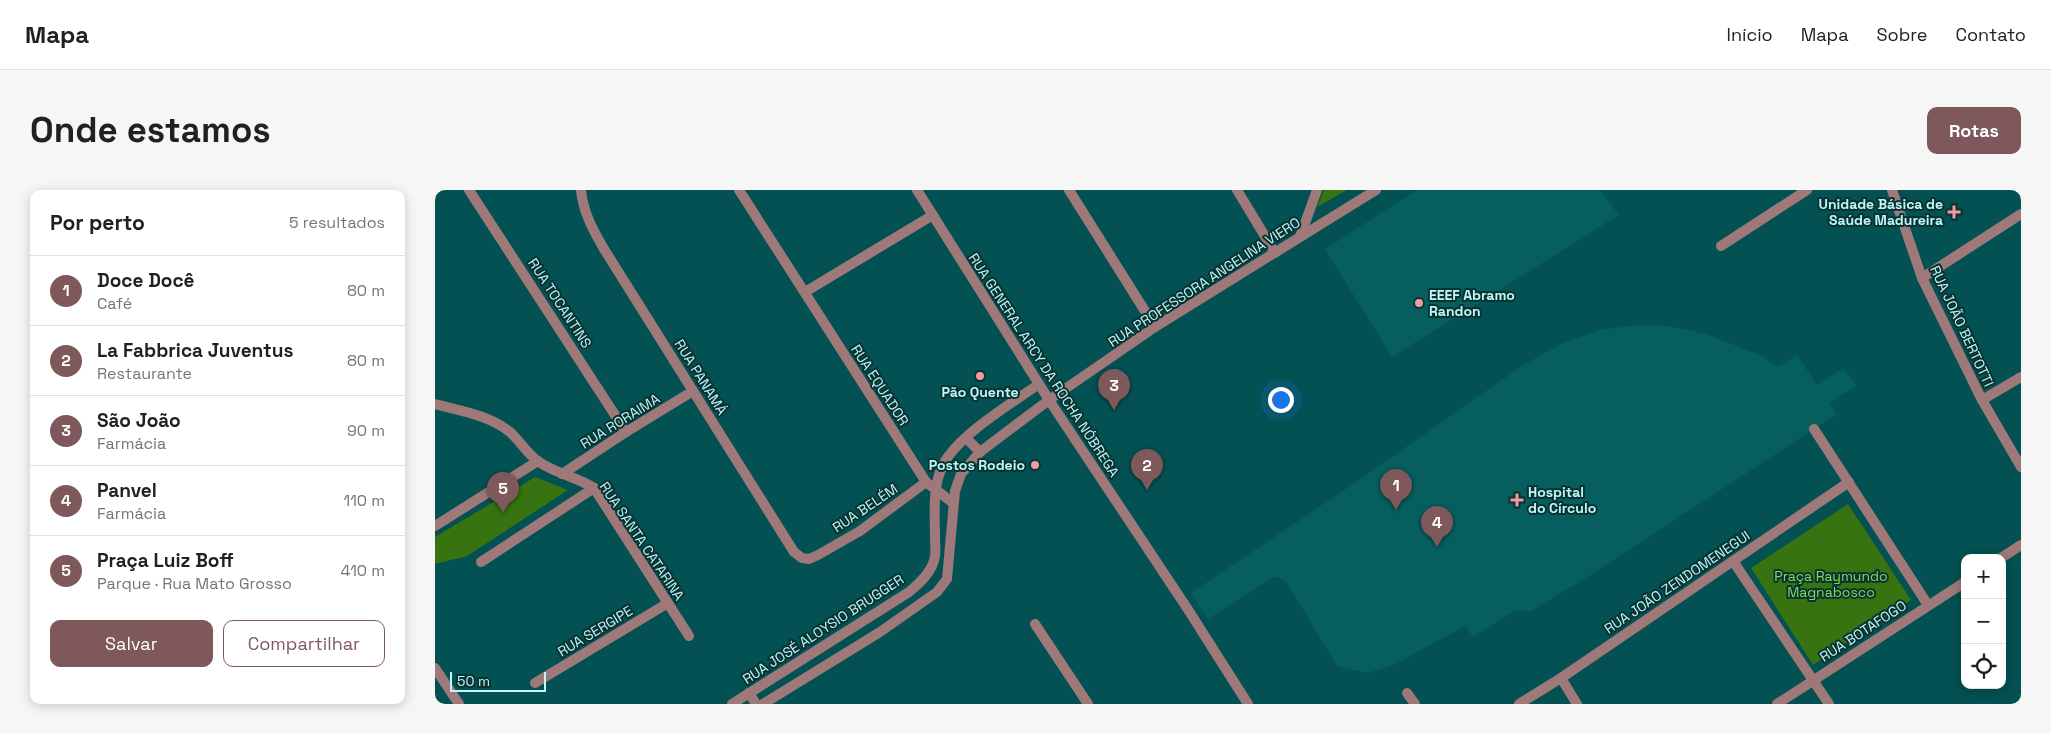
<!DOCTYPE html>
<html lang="pt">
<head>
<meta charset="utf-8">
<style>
	body { margin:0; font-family:"Space Grotesk",sans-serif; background:#f6f6f6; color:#202124 }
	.controls { position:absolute; right:15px; bottom:15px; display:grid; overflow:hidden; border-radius:10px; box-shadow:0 2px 12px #0003 }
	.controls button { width:45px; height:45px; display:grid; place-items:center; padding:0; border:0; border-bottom:1px solid #e0e0e0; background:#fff; color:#202124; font:25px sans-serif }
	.scale { position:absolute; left:15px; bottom:12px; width:96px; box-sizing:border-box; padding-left:5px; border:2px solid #c0f6f6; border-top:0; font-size:14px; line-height:18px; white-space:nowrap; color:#c0f6f6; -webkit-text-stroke:4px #093333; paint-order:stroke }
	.you { position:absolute; left:845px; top:209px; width:18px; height:18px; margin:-12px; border:4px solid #fff; border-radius:50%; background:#1a73e8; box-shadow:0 0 0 8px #1a73e833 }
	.badge { display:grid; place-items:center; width:32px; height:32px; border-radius:50%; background:#7f585b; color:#fff; font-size:16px; font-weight:700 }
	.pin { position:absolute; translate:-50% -41px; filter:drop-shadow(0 1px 2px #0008) }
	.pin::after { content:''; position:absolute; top:26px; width:18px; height:15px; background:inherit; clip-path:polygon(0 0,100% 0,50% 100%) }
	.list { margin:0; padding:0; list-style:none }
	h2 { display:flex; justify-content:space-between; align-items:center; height:65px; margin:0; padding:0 20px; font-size:21px }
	h2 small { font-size:16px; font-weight:400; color:#757577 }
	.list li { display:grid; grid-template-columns:32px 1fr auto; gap:15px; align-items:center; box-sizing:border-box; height:70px; padding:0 20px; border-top:1px solid #e0e0e0 }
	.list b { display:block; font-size:19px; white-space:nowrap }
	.list p { margin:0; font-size:16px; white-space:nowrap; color:#757577 }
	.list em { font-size:16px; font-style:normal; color:#757577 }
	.actions { display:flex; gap:10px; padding:15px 20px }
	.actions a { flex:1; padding:11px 0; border:1px solid #7f585b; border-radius:10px; text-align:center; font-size:18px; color:#7f585b }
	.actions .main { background:#7f585b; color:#fff }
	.icon { flex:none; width:28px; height:28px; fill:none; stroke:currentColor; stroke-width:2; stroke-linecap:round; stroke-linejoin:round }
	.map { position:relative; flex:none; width:1586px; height:514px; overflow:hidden; border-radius:10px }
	header { display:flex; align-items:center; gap:30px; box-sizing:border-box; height:70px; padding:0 25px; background:#fff; border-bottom:1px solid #e0e0e0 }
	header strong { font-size:24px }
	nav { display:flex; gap:28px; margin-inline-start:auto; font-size:18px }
	.intro { display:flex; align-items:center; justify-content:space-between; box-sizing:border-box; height:120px; padding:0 30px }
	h1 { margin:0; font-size:35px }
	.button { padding:12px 22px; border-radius:10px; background:#7f585b; color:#fff; font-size:18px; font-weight:700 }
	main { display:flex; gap:30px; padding:0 30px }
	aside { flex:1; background:#fff; border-radius:10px; box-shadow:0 2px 12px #0003 }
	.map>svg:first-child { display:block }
	.built { fill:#065e5f }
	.green { fill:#377310 }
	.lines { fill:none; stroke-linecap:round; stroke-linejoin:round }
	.minor { stroke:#9f7879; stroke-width:10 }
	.poi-dot { fill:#f49b9f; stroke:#093333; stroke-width:2 }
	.labels { text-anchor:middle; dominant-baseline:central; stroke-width:4; stroke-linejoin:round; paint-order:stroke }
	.poi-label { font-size:14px; font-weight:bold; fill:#c0f6f6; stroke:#093333; text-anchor:end }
	.street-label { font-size:14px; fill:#c0f6f6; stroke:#093333 }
	.park-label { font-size:14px; fill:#81d954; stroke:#093333 }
</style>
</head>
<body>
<header>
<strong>Mapa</strong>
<nav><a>Início</a><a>Mapa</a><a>Sobre</a><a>Contato</a></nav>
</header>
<div class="intro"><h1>Onde estamos</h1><a class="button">Rotas</a></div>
<main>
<aside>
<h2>Por perto<small>5 resultados</small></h2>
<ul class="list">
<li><span class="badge">1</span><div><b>Doce Docê</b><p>Café</p></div><em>80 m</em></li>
<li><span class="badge">2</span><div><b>La Fabbrica Juventus</b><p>Restaurante</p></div><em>80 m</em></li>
<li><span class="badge">3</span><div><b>São João</b><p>Farmácia</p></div><em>90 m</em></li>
<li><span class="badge">4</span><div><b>Panvel</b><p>Farmácia</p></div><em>110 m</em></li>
<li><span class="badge">5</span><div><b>Praça Luiz Boff</b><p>Parque · Rua Mato Grosso</p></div><em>410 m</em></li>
</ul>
<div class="actions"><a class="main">Salvar</a><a>Compartilhar</a></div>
</aside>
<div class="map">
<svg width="1586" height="514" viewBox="0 0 1586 514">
	<rect width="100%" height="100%" fill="#035152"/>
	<g class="built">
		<polygon points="982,0 1165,0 1184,25 957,167 890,59"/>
		<polygon points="1201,135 1233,136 1271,144 1325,165 1343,177 1362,165 1382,195 1409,178 1421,196 1395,213 1402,224 1151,388 1096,421 1079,421 1038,447 1030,436 959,475 932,483 902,476 853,395 848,389 838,387 773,429 756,403 921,292 1088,175 1126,154 1164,140"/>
	</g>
	<g class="green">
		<polygon points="889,0 912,0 882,17"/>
		<polygon points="100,287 133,300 32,366 0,374 0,347"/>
		<polygon points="1413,314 1476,410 1378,475 1316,378"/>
	</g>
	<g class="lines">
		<g class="minor">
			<polyline points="34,0 191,242"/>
			<path d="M146,0C148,22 158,40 169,59L359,362L367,368L374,369L383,365L425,341L491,292"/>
			<polyline points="304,0 491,292 518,313"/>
			<polyline points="482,0 614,210 752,418 813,514"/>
			<polyline points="634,0 720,137"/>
			<polyline points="802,0 840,63"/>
			<polyline points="1457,0 1487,88 1547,210 1586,277"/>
			<polyline points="865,47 882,0"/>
			<polyline points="1286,56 1372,0"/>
			<polyline points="1487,88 1586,24"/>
			<polyline points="370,102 498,25"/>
			<polyline points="1547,210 1586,187"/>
			<path d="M0,214C26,221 54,225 75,242C85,251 93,265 104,272C122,284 142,287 159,298L254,446"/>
			<polyline points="1379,239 1493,415"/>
			<polyline points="531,248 545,262"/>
			<polyline points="127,284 191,242 258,201"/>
			<polyline points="0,336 103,271"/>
			<polyline points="1566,368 1586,355"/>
			<polyline points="1298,371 1394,514"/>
			<polyline points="46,372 159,298"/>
			<polyline points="600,434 653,514"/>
			<polyline points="0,478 24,514"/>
			<polyline points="1126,488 1142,514"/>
			<polyline points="100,493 233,413"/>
			<polyline points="314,503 321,514"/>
			<polyline points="972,503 980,514"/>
			<path d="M297,514L474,402C485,393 498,381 500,366C501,360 500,353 500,347C500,323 497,297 508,275C522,246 577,213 604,194"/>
			<polyline points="328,514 445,442 502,402 512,389 520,301 526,284 545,262 614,210 720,137 941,0"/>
			<polyline points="1084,514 1126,488 1414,292"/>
			<polyline points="1342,514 1530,392"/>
		</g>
	</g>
	<g class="poi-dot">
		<path d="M1516.5 14.5h5v5h5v5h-5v5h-5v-5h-5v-5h5z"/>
		<circle cx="984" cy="113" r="5"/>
		<circle cx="545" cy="186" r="5"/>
		<circle cx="600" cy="275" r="5"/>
		<path d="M1079.5 302.5h5v5h5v5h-5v5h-5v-5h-5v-5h5z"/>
	</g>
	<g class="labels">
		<g class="poi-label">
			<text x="1508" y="14">Unidade Básica de<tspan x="1508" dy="16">Saúde Madureira</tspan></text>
			<text x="994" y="105" text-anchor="start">EEEF Abramo<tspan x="994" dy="16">Randon</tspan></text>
			<text x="545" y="202" text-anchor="middle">Pão Quente</text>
			<text x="590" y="275">Postos Rodeio</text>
			<text x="1093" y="302" text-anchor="start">Hospital<tspan x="1093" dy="16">do Círculo</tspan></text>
		</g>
		<g class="street-label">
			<text transform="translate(769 92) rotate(-33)">RUA PROFESSORA ANGELINA VIERO</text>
			<text transform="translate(125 113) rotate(57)">RUA TOCANTINS</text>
			<text transform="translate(1527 136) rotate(65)">RUA JOÃO BERTOTTI</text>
			<text transform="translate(609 175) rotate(57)">RUA GENERAL ARCY DA ROCHA NÓBREGA</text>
			<text transform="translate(266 187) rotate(58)">RUA PANAMÁ</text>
			<text transform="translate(445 195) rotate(57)">RUA EQUADOR</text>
			<text transform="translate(185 231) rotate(-32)">RUA RORAIMA</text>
			<text transform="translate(430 318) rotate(-34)">RUA BELÉM</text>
			<text transform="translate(207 351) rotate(56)">RUA SANTA CATARINA</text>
			<text transform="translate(1242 392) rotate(-34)">RUA JOÃO ZENDOMENEGUI</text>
			<text transform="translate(388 439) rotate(-33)">RUA JOSÉ ALOYSIO BRUGGER</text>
			<text transform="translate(160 441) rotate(-31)">RUA SERGIPE</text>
			<text transform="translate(1428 441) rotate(-33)">RUA BOTAFOGO</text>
		</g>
		<g class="park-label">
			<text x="1396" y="386">Praça Raymundo<tspan x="1396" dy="16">Magnabosco</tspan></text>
		</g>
	</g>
</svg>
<div class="controls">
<button>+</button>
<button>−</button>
<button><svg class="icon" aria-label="locate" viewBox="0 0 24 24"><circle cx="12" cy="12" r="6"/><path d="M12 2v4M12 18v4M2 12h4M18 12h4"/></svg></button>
</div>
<div class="scale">50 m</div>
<div class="you"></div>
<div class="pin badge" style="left:961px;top:320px">1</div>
<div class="pin badge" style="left:712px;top:300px">2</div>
<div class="pin badge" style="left:679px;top:220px">3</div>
<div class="pin badge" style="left:1002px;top:357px">4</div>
<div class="pin badge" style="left:68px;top:323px">5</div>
</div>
</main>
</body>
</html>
